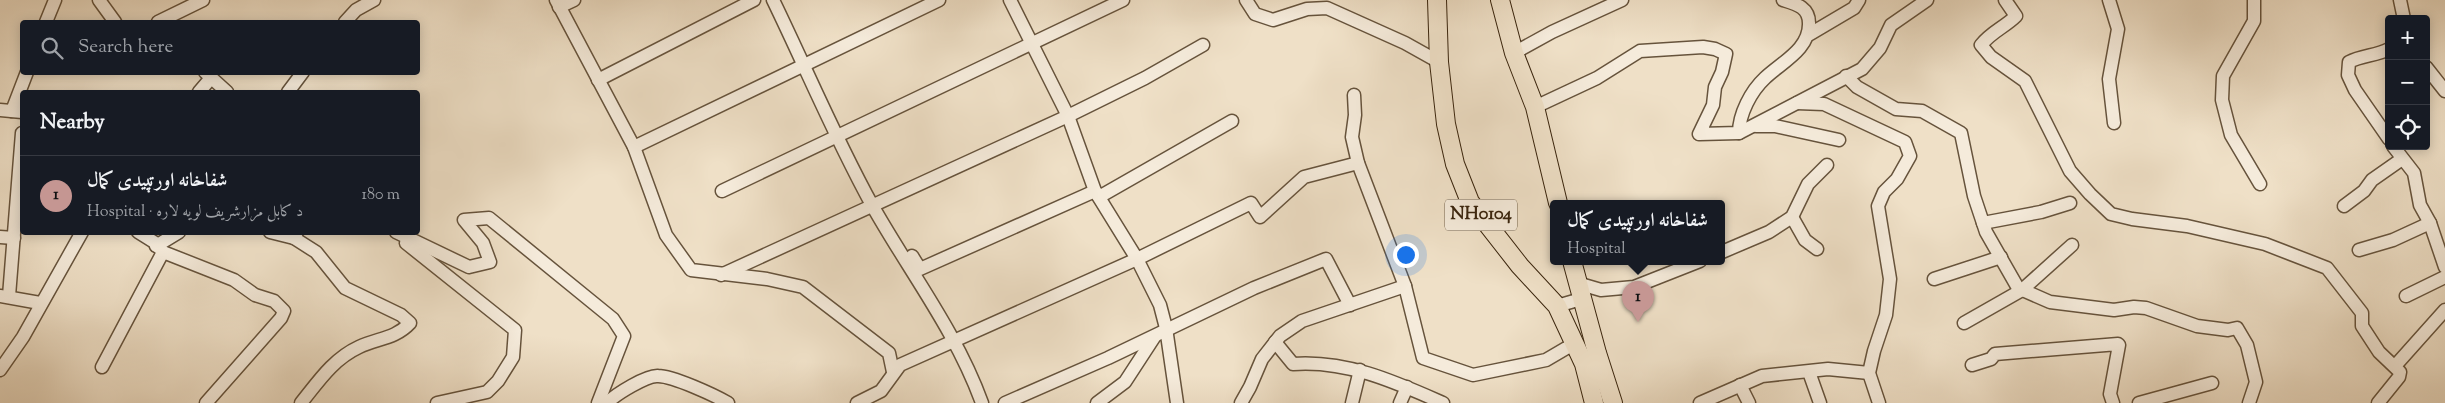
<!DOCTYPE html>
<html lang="en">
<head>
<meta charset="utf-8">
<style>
	body { margin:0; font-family:"Sorts Mill Goudy",Amiri,serif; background:#20242c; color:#f1f3f6 }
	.controls { position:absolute; right:15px; top:15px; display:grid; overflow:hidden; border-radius:5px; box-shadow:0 2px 12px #0003 }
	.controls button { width:45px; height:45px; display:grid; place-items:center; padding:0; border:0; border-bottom:1px solid #363941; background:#171b24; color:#f1f3f6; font:25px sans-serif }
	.you { position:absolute; left:1405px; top:254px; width:18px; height:18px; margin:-12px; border:4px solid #fff; border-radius:50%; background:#1a73e8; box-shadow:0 0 0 8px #1a73e833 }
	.badge { display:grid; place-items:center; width:32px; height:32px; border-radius:50%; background:#c59692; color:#111; font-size:16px; font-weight:700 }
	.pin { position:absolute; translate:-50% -41px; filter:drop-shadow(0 1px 2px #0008) }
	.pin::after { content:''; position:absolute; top:26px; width:18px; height:15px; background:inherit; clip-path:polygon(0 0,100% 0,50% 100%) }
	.popup { position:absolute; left:1550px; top:200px; width:175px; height:65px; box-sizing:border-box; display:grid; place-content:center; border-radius:5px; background:#171b24; filter:drop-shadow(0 1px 4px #0005); font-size:16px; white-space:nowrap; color:#9ea1a6 }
	.popup b { font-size:19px; color:#f1f3f6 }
	.popup::after { content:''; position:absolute; left:50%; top:100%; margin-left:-10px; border:10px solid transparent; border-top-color:#171b24 }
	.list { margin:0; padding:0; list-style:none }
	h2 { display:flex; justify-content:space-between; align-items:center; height:65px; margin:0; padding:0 20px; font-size:21px }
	h2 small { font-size:16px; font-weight:400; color:#9ea1a6 }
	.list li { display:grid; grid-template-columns:32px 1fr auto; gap:15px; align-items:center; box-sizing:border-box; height:80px; padding:0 20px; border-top:1px solid #363941 }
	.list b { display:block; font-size:19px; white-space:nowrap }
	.list p { margin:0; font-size:16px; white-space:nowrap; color:#9ea1a6 }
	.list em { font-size:16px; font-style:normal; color:#9ea1a6 }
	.icon { flex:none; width:28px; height:28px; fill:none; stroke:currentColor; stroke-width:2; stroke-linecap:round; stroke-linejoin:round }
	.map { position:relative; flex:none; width:2445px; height:403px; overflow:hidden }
	.search { position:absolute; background:#171b24; box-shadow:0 2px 12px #0003; left:20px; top:20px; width:400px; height:55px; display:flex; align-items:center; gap:12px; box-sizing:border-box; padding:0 18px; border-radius:5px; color:#9ea1a6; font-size:19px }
	.panel { position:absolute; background:#171b24; box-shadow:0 2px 12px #0003; left:20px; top:90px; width:400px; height:145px; border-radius:5px }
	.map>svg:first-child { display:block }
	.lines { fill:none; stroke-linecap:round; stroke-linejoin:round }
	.minor-casing { stroke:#66533c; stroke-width:15 }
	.highway-casing { stroke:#39240d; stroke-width:20 }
	.minor { stroke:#f5ebdb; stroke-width:12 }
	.highway { stroke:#efe0c7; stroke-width:18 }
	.labels { text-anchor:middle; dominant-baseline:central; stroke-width:4.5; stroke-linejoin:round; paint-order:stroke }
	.shield { fill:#f5ebdb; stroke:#71604b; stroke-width:1 }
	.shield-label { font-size:18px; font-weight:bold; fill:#39240d }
</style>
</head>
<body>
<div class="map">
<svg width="2445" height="403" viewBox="0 0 2445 403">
	<rect width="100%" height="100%" fill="#efe0c7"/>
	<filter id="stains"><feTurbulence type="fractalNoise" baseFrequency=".004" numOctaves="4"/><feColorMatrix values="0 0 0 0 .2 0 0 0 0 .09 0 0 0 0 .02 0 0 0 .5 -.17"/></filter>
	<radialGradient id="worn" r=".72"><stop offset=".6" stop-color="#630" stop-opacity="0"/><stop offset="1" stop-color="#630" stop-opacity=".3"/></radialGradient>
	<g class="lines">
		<defs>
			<g id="minor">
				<polyline points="99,0 115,22"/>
				<polyline points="556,0 634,147 666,235 691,270 767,279 803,287 889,353 893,372"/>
				<path d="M773,0C806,68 835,138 872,205C909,271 956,331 982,403"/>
				<polyline points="1010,0 1068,116 1095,191 1137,259 1160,305 1166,328 1177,403"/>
				<polyline points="1246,0 1255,14 1273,20 1307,9 1327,8 1405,43 1439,62"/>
				<path d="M2005,0L2016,16C2005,27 1991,32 1981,45L1991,57L2025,81L2070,171L2090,194L2111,214L2132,219L2187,226L2265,244L2327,268L2362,313V326L2379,352L2400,372L2399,377L2378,403"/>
				<polyline points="2109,0 2118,29 2109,79 2114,123"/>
				<polyline points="2254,0 2254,21 2223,76 2222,100 2231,135 2260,184"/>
				<polyline points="2400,0 2404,19"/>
				<polyline points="559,7 574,0"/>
				<polyline points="46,22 55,0"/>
				<polyline points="158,22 203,0"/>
				<polyline points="345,22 356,10 374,0"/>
				<polyline points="1810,34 1854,8 1859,0"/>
				<path d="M2389,49C2376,56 2362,55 2349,62L2348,75L2355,90L2389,139"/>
				<polyline points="1514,53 1552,32 1622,0"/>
				<polyline points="2426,67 2445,91"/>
				<polyline points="205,72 227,92"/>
				<polyline points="1846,76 1857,87 1896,109 1922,111 1961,133 1974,196 1986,232 2018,288 2050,302 2114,310 2134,307 2146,308 2197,326 2228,330 2237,328 2247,345 2256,382 2249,403"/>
				<polyline points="598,80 754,0"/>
				<polyline points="199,92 211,78"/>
				<polyline points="288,92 303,72"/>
				<polyline points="1354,95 1355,115 1352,137 1358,163 1405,286 1423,358 1473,375 1546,360 1575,343"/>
				<polyline points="1797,103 1824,104 1905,142 1910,156 1897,179 1884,192 1878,206 1890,279 1886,315 1874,351 1869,373 1879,403"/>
				<polyline points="1535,107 1597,78 1640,51 1703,47 1715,49 1726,54 1722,72 1715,87 1713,105 1699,134 1739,133 1862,69 1880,48 1891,25 1927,0"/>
				<polyline points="0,110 22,112"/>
				<polyline points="12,111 27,72"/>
				<polyline points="1756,126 1775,126 1839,140"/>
				<path d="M1739,133C1739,114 1751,91 1765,78C1782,62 1810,49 1809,23C1809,7 1796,4 1783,0"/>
				<polyline points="2393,146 2414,173 2420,205 2430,223 2445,267"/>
				<polyline points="634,147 939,0"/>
				<polyline points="722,191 1123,0"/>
				<polyline points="1099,197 1232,121"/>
				<polyline points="2344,206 2364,191 2372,180 2402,159"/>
				<polyline points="1792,217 1805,240 1817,249"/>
				<polyline points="1983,223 2041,212 2070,203"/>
				<polyline points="270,232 294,238 297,232"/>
				<polyline points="396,232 469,267 490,262 483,243 464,220 489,218 613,319 624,336 598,403"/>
				<polyline points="0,237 14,238"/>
				<path d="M294,238L316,252L345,288L401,315L410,323C395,339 378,338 359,347C333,359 318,382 301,403"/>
				<polyline points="406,243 515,330 513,357 498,381 487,392 437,403"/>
				<polyline points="156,246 179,232"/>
				<polyline points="2359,250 2393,240 2430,223"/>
				<polyline points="163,252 234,280 255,295 274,301 284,311 281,318 206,403"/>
				<polyline points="1722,252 1769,232 1792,217 1808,184 1827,165"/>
				<polyline points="912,256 920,269 1095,191"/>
				<polyline points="721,275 1068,116 1145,78 1203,45"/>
				<polyline points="1934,279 2001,257"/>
				<polyline points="1577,283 1601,290 1634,287 1700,261"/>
				<polyline points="0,296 40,303"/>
				<polyline points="9,296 22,133"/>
				<polyline points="2406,296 2445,277"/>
				<polyline points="1557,306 1581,299"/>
				<polyline points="1964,323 2022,290 2072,245"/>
				<path d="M1275,342L1293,364C1347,360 1395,382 1443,403"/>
				<polyline points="1972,365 1991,359 1995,354 2118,344 2119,345 2110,394 2113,403"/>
				<polyline points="2395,366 2445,310"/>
				<polyline points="102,367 163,252 154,242 138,232"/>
				<polyline points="0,370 23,337 82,232"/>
				<polyline points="1809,372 1820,403"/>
				<polyline points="1740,385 1749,403"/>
				<path d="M607,403C616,394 647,375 658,376C673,376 714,395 728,403"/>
				<polyline points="857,403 881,391 900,365 1137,259 1251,203 1260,217 1304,177 1358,163"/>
				<polyline points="1005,403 1108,358 1254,288 1326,259 1350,305"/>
				<polyline points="1097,403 1125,382 1155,336"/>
				<polyline points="1241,403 1250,387 1262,359 1280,336 1302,321 1405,286"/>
				<polyline points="1352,403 1360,370"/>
				<polyline points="1400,403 1407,387"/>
				<polyline points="1700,403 1762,376 1828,369 1869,373"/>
				<polyline points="2139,403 2212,383"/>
			</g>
			<g id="highway">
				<polyline points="1437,0 1439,62 1446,124 1455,164 1470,202 1520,266 1557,306 1584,364 1594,403"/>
				<polyline points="1500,0 1514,53 1535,107 1558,203"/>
				<polyline points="1572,261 1597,353 1613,403"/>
			</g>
		</defs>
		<use href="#minor" class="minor-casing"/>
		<use href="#highway" class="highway-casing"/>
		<use href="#minor" class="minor"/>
		<use href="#highway" class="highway"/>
	</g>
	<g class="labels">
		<rect class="shield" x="1445" y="199.5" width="72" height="31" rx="4"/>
		<g class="shield-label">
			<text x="1481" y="215">NH0104</text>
		</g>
	</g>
	<rect width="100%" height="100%" filter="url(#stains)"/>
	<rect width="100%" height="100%" fill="url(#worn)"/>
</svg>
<div class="controls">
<button>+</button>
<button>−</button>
<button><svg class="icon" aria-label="locate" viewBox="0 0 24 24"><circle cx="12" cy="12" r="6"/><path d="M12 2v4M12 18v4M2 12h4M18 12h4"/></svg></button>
</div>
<div class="you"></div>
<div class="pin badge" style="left:1638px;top:322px">1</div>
<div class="popup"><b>شفاخانه اورتپیدی کمال</b>Hospital</div>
<div class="search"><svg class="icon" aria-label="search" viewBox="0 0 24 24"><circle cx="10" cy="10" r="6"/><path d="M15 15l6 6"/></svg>Search here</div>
<section class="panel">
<h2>Nearby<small></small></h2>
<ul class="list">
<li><span class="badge">1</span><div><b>شفاخانه اورتپیدی کمال</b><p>Hospital · د کابل مزارشریف لویه لاره</p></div><em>180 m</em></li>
</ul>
</section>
</div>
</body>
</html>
